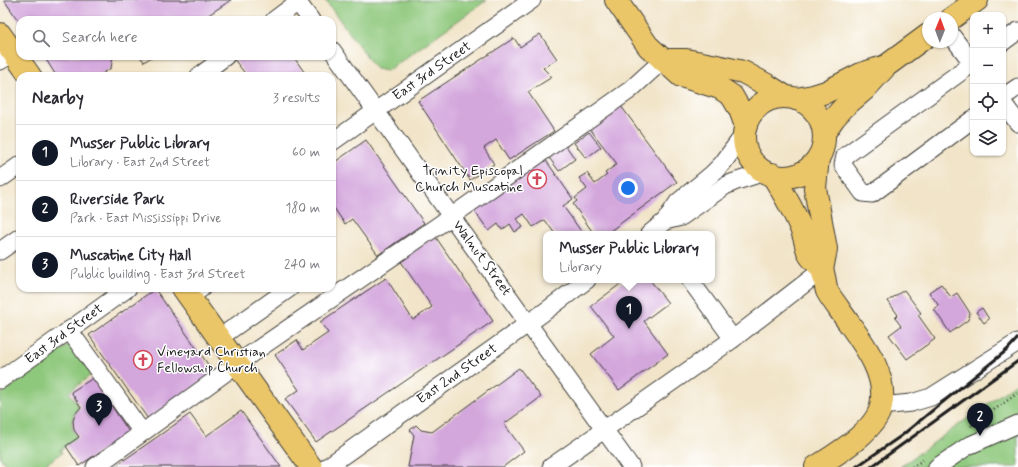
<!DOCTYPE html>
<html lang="en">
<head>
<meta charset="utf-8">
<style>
	body { margin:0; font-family:Mynerve,sans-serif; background:#f7f7f7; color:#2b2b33 }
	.controls { position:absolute; right:12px; top:12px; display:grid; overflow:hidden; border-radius:8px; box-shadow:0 1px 3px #0004 }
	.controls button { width:36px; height:36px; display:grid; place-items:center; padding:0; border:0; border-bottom:1px solid #e1e1e2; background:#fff; color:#2b2b33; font:20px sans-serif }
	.compass { position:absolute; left:922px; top:12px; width:36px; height:36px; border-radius:50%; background:#fff; box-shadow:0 1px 3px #0004; rotate:1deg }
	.you { position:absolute; left:628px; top:188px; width:14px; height:14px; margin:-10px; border:3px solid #fff; border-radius:50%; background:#1a73e8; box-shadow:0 0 0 6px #1a73e833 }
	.badge { display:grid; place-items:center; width:26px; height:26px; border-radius:50%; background:#111827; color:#fff; font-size:13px; font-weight:700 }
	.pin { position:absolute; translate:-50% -33px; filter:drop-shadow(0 1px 2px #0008) }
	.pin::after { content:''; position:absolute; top:21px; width:14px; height:12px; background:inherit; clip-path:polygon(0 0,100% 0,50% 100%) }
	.popup { position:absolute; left:543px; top:231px; width:172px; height:52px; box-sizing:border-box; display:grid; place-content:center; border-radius:8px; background:#fff; filter:drop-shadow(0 1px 3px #0005); font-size:13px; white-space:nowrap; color:#7c7c81 }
	.popup b { font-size:15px; color:#2b2b33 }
	.popup::after { content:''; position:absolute; left:50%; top:100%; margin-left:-8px; border:8px solid transparent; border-top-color:#fff }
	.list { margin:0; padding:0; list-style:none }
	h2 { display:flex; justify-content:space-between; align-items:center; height:52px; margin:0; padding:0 16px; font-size:17px }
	h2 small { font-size:13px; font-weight:400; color:#7c7c81 }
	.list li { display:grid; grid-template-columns:26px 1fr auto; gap:12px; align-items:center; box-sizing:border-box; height:56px; padding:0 16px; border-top:1px solid #e1e1e2 }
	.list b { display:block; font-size:15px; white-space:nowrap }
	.list p { margin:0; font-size:13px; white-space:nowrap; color:#7c7c81 }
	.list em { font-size:13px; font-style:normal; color:#7c7c81 }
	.icon { flex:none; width:22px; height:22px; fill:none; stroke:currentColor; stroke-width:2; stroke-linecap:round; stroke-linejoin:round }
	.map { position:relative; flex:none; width:1018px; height:467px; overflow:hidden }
	.search { position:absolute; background:#fff; box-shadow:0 1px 3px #0004; left:16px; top:16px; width:320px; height:44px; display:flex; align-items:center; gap:10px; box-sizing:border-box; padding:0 14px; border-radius:12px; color:#7c7c81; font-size:15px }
	.panel { position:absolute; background:#fff; box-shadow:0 1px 3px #0004; left:16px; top:72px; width:320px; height:220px; border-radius:12px }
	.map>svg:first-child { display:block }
	.green { fill:#8ec87b; stroke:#55724c }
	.building { fill:#d3a6dc }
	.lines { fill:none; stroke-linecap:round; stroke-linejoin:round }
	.minor-casing { stroke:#3c3a36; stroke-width:19 }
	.major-casing { stroke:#3c3a36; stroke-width:24 }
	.path { stroke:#3c3a36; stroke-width:2.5; stroke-dasharray:1 3; stroke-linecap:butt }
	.minor { stroke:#fff; stroke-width:17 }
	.major { stroke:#ebc669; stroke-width:22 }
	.rail { stroke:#1c1c1c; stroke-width:3 }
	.labels { text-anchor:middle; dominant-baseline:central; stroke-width:3; stroke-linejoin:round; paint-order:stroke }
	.street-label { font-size:14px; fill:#1c1c1c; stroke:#fff }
	.poi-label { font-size:14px; fill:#1c1c1c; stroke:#fff; text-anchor:end }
</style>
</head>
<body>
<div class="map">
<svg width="1018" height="467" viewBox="0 0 1018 467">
	<rect width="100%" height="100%" fill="#fff"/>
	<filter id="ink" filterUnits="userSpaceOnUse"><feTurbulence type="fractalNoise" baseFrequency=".025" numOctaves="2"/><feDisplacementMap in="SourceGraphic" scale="8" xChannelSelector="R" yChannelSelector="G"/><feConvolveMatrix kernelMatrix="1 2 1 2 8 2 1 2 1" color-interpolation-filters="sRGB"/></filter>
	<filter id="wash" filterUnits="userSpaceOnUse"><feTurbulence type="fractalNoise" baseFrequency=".012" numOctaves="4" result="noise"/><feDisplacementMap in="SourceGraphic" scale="16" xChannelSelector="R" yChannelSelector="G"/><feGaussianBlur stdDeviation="0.9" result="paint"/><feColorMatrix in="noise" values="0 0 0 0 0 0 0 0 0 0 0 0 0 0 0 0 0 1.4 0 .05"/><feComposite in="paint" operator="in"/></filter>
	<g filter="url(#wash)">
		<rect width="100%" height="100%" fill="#f1e4c8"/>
		<g class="green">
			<polygon points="325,0 487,0 387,71 376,69"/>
			<path d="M72,342L95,372L69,392L79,407C71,418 69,426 77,437L60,450L62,453L41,467H7L0,457V395Z"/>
			<polygon points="1018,382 1018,467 900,467"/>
		</g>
		<g id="blocks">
			<g class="building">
				<polygon points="4,0 231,0 207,16 210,20 20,20 20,23"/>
				<polygon points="540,34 557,59 543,68 552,77 528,92 554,131 509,160 496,140 484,148 494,164 470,180 418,101 514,38 520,47"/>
				<polygon points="44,56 113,56 111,68 99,76 70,76 55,74"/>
				<polygon points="140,56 153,56 144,62"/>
				<polygon points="236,56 293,56 307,76 247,76 233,58"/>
				<polygon points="621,106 677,182 606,234 594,234 573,204 577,201 575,198 587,189 579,178 587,173 595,184 607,175 605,173 617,164 590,129"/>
				<polygon points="589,132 601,147 586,158 574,143"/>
				<polygon points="366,140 424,223 378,255 352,219 345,224 332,205 332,164"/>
				<polygon points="564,143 575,159 559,171 547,155"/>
				<polygon points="545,159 573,199 563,206 583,234 555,234 545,220 533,227 524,214 517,219 523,227 515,232 510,224 502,230 498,224 489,231 473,209"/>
				<polygon points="435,236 493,321 316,442 285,399 299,390 275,355 297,340 303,350 328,333 320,322 386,278 413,320 432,307 400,260"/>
				<polygon points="634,280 650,280 668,303 644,321 668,354 619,390 591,354 614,336 591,306 623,282 628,285"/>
				<polygon points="941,284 951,297 957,293 970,313 968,320 950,333 934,309 939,306 929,292"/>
				<polygon points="155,289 214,373 148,419 89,335"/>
				<polygon points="904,290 921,313 918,315 935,339 907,359 889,335 901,326 895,318 898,315 888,301"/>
				<polygon points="982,308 989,319 984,323 976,312"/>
				<polygon points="519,368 541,397 504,424 524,451 503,467 408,467 414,435 410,430 416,425 421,430 432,432"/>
				<polygon points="93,378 129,432 79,466 66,446 79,437 74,430 73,421 75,414 81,407 71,392"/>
				<polygon points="241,411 281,467 114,467 190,414 206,436"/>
			</g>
		</g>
	</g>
	<g filter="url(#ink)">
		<use href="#blocks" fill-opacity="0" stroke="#3c3a36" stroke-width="1"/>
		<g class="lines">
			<defs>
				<g id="minor">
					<polyline points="296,0 311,20"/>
					<polyline points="274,20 298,2"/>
					<polyline points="952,36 973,64"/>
					<polyline points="1003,42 1018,31"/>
					<polyline points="332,50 631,467"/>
					<polyline points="0,61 14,53"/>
					<polyline points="973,63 845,156 843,165 863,193 872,194 973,119"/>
					<polyline points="199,76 226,56"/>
					<polyline points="1003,97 1018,87"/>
					<polyline points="1003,103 1018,123"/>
					<polyline points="332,142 532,0"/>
					<polyline points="0,179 20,165"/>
					<polyline points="665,221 681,217 725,186 734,182 765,172"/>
					<polyline points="649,234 665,221 678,202 712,174 722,164 745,133"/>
					<polyline points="0,251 20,237"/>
					<polyline points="690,280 733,339"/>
					<polyline points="190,297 202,288"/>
					<polyline points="69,330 142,432"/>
					<polyline points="219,338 290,288"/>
					<polyline points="0,380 128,288"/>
					<polyline points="881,406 911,403 931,397 1018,342"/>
					<polyline points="95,467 251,354 452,216 630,90 663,60"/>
					<polyline points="327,467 543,313 587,280"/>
					<polyline points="551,467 733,339 822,270"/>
					<polyline points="937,467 968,446 1018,424"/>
				</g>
				<g id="major">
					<polyline points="616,0 648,46 681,76 720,88 732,96 740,110 746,126"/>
					<polyline points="952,18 977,0"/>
					<polyline points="0,34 30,76"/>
					<polyline points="663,60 686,60 712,65 743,72 767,85 786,97"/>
					<circle cx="784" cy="137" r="40"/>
					<polyline points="796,99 813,96 826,92 861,74 883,67"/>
					<polyline points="824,133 834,118 845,106 865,89 886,66 928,35"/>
					<polyline points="818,158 815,188 826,249 822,270"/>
					<path d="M772,174C783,193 794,210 802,231C805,238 806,247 809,254C812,260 819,264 822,270C825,277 825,285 827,291C830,297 835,303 839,309C857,336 889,371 881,406C876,431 836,454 816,467"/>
					<polyline points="183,288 311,467"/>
				</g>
			</defs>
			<use href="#minor" class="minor-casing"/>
			<use href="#major" class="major-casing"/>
			<g class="path">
				<polyline points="971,426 1018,393"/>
				<polyline points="912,467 923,460"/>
			</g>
			<use href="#minor" class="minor"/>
			<use href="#major" class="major"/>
			<g class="rail">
				<polyline points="856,467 901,436 1007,350 1018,338"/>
				<polyline points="871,467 1018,361"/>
			</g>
		</g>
	</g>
	<defs>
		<symbol id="church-ring" viewBox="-11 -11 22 22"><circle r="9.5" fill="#fff" stroke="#d1495b" stroke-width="1.5"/><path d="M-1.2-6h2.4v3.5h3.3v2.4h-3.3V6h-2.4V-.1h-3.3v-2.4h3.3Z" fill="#d1495b"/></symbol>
	</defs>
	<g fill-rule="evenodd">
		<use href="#church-ring" x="526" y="168" width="22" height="22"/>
		<use href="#church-ring" x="132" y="349" width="22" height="22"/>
	</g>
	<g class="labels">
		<g class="street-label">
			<text transform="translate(432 71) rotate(-35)">East 3rd Street</text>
			<text transform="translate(482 258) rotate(54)">Walnut Street</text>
			<text transform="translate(64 334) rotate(-36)">East 3rd Street</text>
			<text transform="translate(457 374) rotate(-35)">East 2nd Street</text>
		</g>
		<g class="poi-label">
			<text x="523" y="171">Trinity Episcopal<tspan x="523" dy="16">Church Muscatine</tspan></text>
			<text x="157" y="352" text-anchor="start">Vineyard Christian<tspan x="157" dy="16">Fellowship Church</tspan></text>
		</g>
	</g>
</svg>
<div class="controls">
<button>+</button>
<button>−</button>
<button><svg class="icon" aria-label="locate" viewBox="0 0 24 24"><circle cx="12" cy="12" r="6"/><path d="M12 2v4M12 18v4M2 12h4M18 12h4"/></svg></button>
<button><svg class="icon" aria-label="layers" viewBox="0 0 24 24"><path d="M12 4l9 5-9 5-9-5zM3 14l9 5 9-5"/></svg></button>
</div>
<svg class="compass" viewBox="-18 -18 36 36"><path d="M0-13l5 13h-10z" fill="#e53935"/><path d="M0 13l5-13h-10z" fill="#7c7c81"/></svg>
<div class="you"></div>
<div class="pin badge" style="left:629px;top:329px">1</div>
<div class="popup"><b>Musser Public Library</b>Library</div>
<div class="pin badge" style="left:980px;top:436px">2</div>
<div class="pin badge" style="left:99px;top:426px">3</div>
<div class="search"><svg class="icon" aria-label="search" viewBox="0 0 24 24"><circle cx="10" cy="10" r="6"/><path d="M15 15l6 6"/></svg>Search here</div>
<section class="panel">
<h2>Nearby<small>3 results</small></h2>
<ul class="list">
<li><span class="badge">1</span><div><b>Musser Public Library</b><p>Library · East 2nd Street</p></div><em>60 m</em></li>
<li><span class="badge">2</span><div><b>Riverside Park</b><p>Park · East Mississippi Drive</p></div><em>180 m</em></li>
<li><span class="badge">3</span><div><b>Muscatine City Hall</b><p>Public building · East 3rd Street</p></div><em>240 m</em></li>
</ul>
</section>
</div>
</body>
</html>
